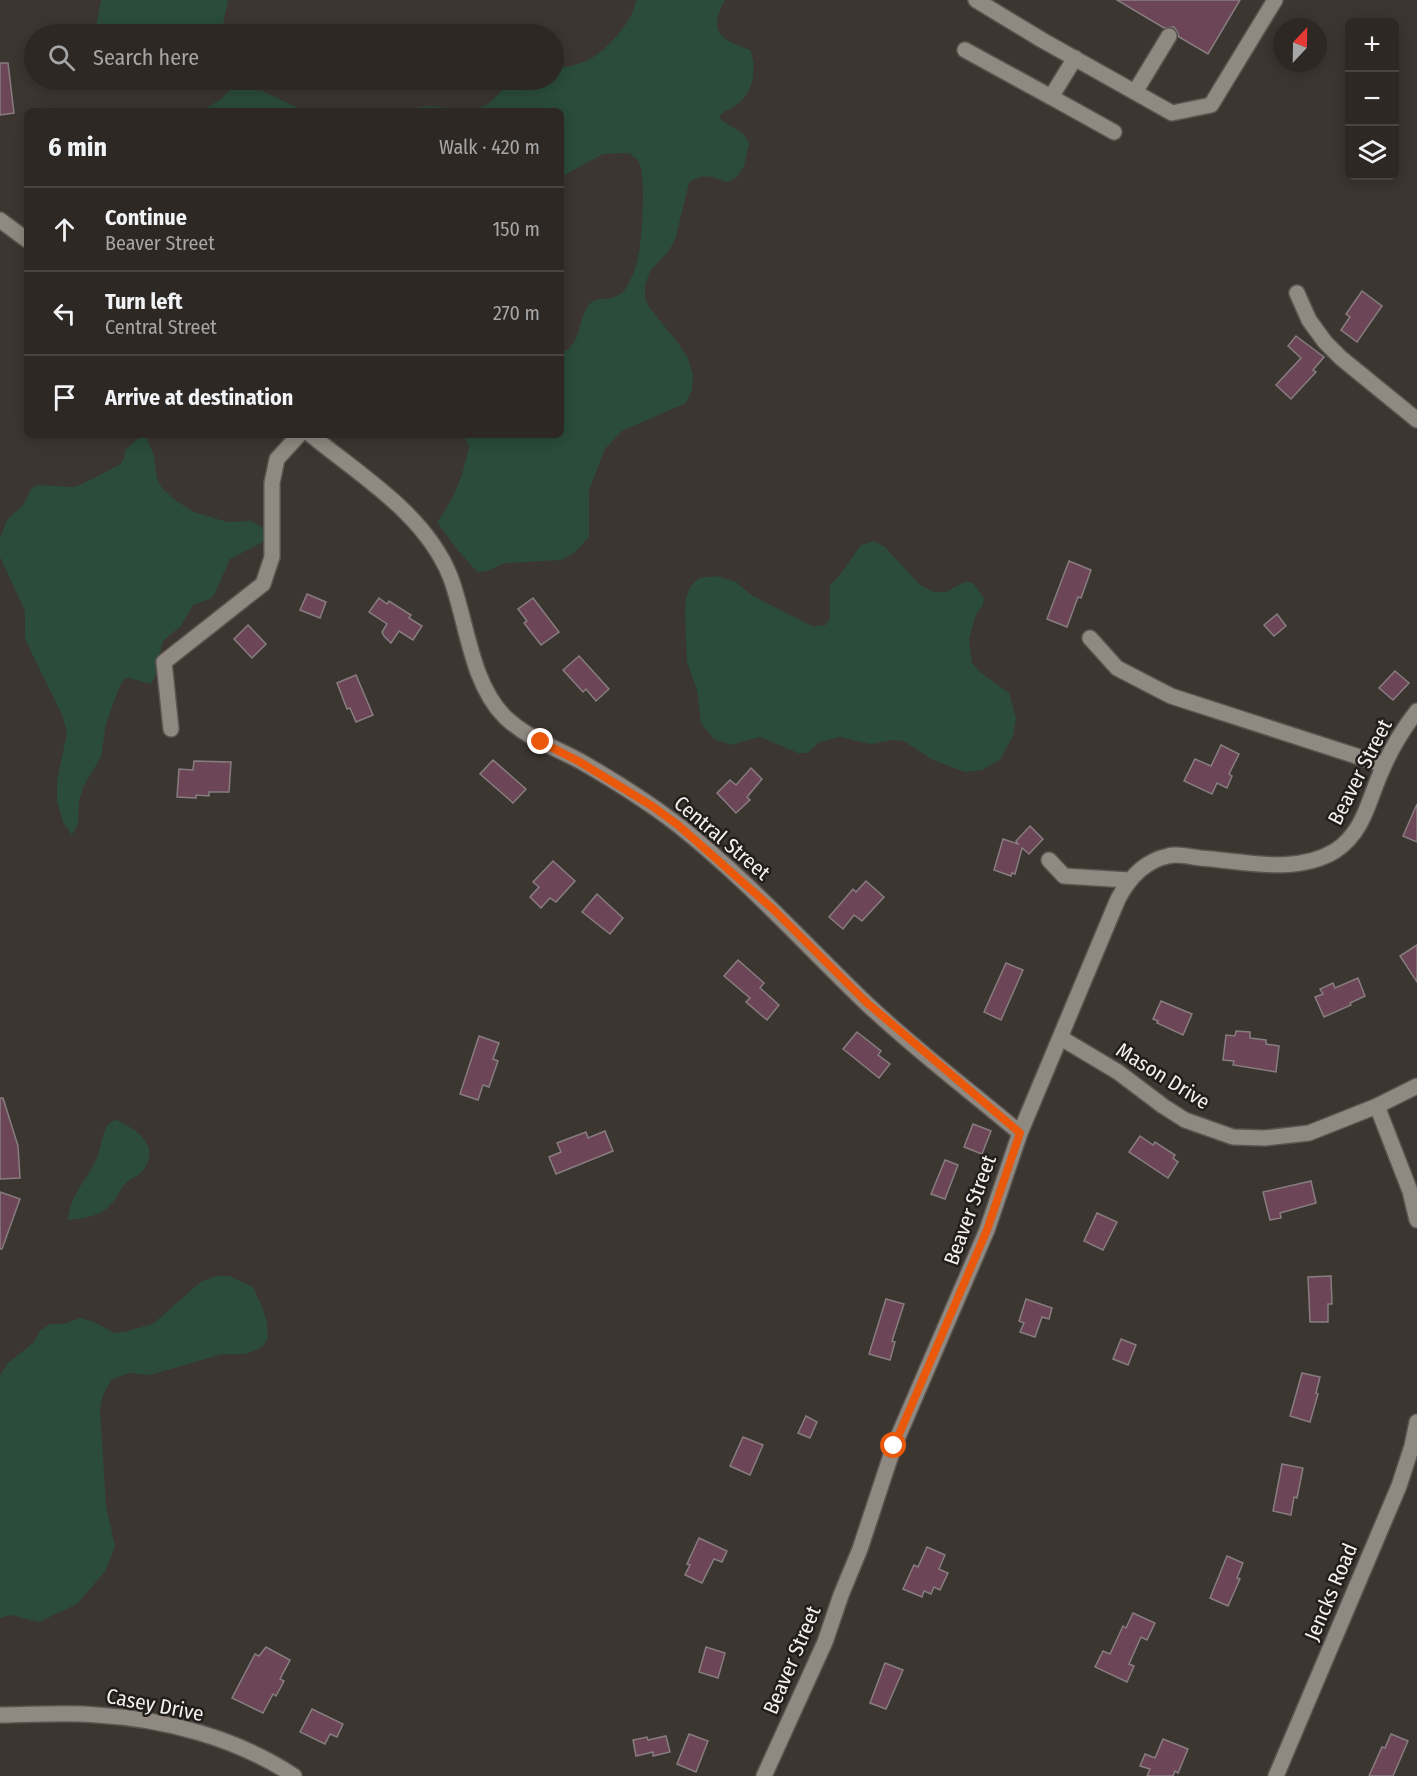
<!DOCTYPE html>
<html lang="en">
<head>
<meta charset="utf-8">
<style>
	body { margin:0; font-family:"Fira Sans Condensed",sans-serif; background:#393431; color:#f1f3f6 }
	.controls { position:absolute; right:18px; top:18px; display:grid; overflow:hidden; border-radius:9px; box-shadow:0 3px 15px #0003 }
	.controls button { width:54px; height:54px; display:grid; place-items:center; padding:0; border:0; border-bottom:2px solid #484441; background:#2d2824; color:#f1f3f6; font:30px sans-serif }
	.compass { position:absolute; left:1273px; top:18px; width:54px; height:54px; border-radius:50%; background:#2d2824; box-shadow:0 3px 15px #0003; rotate:22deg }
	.stop { position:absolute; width:18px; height:18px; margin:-14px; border:4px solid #ea580c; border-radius:50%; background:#fff }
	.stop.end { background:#ea580c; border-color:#fff; box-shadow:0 2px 6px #0008 }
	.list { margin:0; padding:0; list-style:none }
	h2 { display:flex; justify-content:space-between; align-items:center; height:78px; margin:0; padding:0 24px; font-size:26px }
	h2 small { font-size:20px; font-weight:400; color:#a7a6a6 }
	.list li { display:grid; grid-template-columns:39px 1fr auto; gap:18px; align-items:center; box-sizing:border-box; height:84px; padding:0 24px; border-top:2px solid #484441 }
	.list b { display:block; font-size:22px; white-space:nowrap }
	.list p { margin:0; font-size:20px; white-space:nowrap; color:#a7a6a6 }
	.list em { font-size:20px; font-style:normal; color:#a7a6a6 }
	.icon { flex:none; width:33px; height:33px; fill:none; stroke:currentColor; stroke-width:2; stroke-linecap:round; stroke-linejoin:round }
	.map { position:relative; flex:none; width:1417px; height:1776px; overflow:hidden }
	.search { position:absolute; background:#2d2824; box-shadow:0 3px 15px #0003; left:24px; top:24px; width:540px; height:66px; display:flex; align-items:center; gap:15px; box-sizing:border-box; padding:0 21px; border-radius:33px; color:#a7a6a6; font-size:22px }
	.panel { position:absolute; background:#2d2824; box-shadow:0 3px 15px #0003; left:24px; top:108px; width:540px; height:330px; border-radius:9px }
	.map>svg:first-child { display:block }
	.green { fill:#2b4c3a }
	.building { fill:#6c4656; stroke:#877d81; stroke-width:1.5 }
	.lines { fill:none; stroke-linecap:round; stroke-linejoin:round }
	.minor-casing { stroke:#5a5450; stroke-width:18 }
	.minor { stroke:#908982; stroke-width:15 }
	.route { stroke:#ea580c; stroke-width:8 }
	.labels { text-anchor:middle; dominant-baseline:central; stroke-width:5; stroke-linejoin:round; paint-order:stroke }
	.street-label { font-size:21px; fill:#f5f1ee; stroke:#211e1b }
</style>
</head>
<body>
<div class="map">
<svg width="1417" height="1776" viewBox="0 0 1417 1776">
	<rect width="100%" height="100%" fill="#3c3630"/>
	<g class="green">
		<polygon points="101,0 228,0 221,34 97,34 96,27"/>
		<path d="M636,0H725C707,33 721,39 750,50C757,65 754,89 741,101C735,107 726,110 720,115L721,120L744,134L749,143L744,166L737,177L727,182C712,177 703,172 689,183L675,240L668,252L650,271L645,285V297L648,306L675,339L688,358L693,376L692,390L686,403L622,431L605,449L589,490V537L575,552L562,560L506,563C494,566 491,573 477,572L457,549L437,522C454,500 464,474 469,446L463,435H561V353C581,346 578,320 588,306C595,295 612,302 622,293C632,283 638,260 640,246C642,230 646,174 639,162C637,159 632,155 629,153L603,154L561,177V111H409C429,99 457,114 479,108C492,105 502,89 510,80H554V69C566,67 579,65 590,59C608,49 634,20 636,0Z"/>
		<polygon points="237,83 246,83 304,111 202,111 221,99"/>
		<polygon points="141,436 147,439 154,456 157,479 162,488 175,500 194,512 227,522 251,521 265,529 266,535 263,542 230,559 214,595 210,599 193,605 181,626 165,639 162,644 155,677 151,684 129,678 125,679 120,685 106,724 101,757 83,787 79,803 78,824 72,835 63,822 57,801 57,781 67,733 63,717 25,639 25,611 0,557 0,539 7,520 23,505 31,489 38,485 72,487 80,485 119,465 124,459 125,450"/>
		<polygon points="874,541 885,547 920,585 934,592 946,592 964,582 973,583 984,598 983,605 976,614 969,639 972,663 979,671 1009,693 1016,718 1013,736 1000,760 982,770 965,772 933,760 904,741 894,740 870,744 840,737 820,742 807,753 798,753 760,737 731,745 714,739 701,723 697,690 687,662 685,612 686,598 690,587 699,578 716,576 736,582 751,595 812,626 826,625 830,618 830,585 842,572 861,545"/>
		<path d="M117,1120C135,1129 160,1144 145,1168C141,1175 133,1177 127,1182C121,1188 117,1198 111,1204C100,1217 84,1218 68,1220C70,1195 86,1181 96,1160C101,1150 101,1138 106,1128C109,1123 112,1121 117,1120Z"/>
		<polygon points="217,1276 229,1276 253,1287 261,1304 267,1322 268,1339 262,1347 246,1354 222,1354 150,1375 129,1373 111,1380 103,1395 100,1409 106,1506 115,1546 106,1570 77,1604 39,1622 11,1615 0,1618 0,1375 8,1363 33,1343 40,1331 50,1324 64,1324 80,1318 92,1321 115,1333 128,1331 153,1324 202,1281"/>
	</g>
	<g class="building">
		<polygon points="1117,0 1240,0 1208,54 1179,37 1177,31 1174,27 1164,28"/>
		<polygon points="0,63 8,63 14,113 0,115"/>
		<polygon points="1362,291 1382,306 1357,342 1341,330 1350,317 1346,314"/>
		<polygon points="1296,336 1324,357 1313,370 1316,372 1291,399 1276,385 1301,358 1288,346"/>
		<polygon points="1069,561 1091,570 1081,598 1078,597 1067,627 1047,619"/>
		<polygon points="307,594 326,602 320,618 300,610"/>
		<polygon points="379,598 387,604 389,601 411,615 409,618 422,626 413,640 399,631 391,643 384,636 382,632 387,624 369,612"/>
		<polygon points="533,598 559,632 541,645 524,623 527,621 518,609"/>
		<polygon points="1277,614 1286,626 1274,636 1264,625"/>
		<polygon points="248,625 266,644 252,658 234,639"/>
		<polygon points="579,656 609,689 596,701 586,689 583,692 563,670"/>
		<polygon points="1395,671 1409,683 1393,700 1379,688"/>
		<polygon points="356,675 373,715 356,722 350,708 347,709 337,683"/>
		<polygon points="1221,745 1239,754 1229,774 1232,776 1227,788 1217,783 1212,794 1184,781 1195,759 1211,766"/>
		<polygon points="493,760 526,789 513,803 480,774"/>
		<polygon points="194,761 231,762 229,792 209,792 209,796 196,795 196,798 177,797 179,769 193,770"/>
		<polygon points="751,768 762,779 747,797 750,800 736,813 717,793 730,780 736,785"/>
		<polygon points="1417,804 1417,842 1403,836"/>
		<polygon points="1030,826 1043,839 1029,854 1022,848 1015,874 1012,873 1011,876 994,870 1003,839 1018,844 1016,841"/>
		<polygon points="553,861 575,881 556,902 550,898 541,908 530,897 539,887 533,882"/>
		<polygon points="866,881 884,897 862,921 854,915 843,929 829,917 853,889 856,892"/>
		<polygon points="597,894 623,918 610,934 582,912"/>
		<polygon points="1417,945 1417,982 1400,956"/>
		<polygon points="738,960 764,983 760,988 779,1005 767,1020 746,1002 750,998 724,976"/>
		<polygon points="1006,963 1023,970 1001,1020 984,1012"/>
		<polygon points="1358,978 1365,996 1350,1003 1351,1005 1324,1017 1315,997 1323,994 1320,989 1333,983 1335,988"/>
		<polygon points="1161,1001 1192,1014 1183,1035 1157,1023 1158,1021 1153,1019"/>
		<polygon points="1236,1031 1250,1032 1250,1038 1266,1040 1266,1044 1279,1046 1276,1072 1233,1065 1234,1061 1223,1060 1226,1035 1235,1036"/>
		<polygon points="857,1032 881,1051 878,1055 890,1064 879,1078 843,1049"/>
		<polygon points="479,1036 499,1043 493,1059 498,1061 489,1087 483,1085 478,1100 460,1094"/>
		<polygon points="0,1098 3,1098 18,1146 20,1178 0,1179"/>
		<polygon points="973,1124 991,1131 982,1154 964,1147"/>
		<polygon points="605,1131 613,1151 556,1174 549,1157 561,1152 557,1143 586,1132 588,1138"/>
		<polygon points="1140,1136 1153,1145 1155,1142 1175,1155 1173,1158 1178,1162 1168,1178 1129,1152"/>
		<polygon points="945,1160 958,1165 945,1199 931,1194"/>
		<polygon points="1311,1181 1316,1203 1280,1213 1281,1218 1270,1220 1263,1192"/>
		<polygon points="0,1192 20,1199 2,1249 0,1249"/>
		<polygon points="1097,1213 1117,1222 1103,1250 1084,1241"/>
		<polygon points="1331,1276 1332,1304 1328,1304 1328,1322 1310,1322 1308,1277"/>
		<polygon points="886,1299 904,1304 892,1341 895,1342 890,1360 869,1354"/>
		<polygon points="1026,1299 1052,1308 1049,1319 1042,1317 1035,1337 1020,1332 1024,1323 1019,1321"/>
		<polygon points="1121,1339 1136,1345 1128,1365 1113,1359"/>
		<polygon points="1302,1373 1320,1377 1316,1393 1318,1394 1310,1422 1290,1416"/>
		<polygon points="806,1416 817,1422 810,1438 798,1433"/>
		<polygon points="743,1437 763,1445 750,1475 730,1466"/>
		<polygon points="1282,1464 1303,1468 1297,1498 1294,1497 1291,1515 1273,1511"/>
		<polygon points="699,1538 727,1551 722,1562 714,1559 702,1583 685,1575 690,1565 687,1564"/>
		<polygon points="927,1547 945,1555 939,1569 948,1573 940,1590 934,1587 931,1594 924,1591 922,1597 903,1589 914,1565 918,1567"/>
		<polygon points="1227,1556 1243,1563 1237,1578 1240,1579 1228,1606 1210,1598"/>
		<polygon points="1133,1613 1155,1623 1147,1640 1141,1637 1129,1664 1134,1666 1127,1682 1095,1667 1103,1651 1110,1654 1123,1626 1126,1628"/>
		<polygon points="266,1647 290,1660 280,1679 284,1681 276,1696 273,1694 263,1713 232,1698 255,1654 259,1656"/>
		<polygon points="706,1647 725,1653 718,1678 699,1672"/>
		<polygon points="885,1663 903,1670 886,1709 870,1703"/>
		<polygon points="312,1709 343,1724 337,1737 330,1734 325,1744 300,1732"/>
		<polygon points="689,1734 708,1741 696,1772 677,1764"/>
		<polygon points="1391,1734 1408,1741 1393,1776 1369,1776 1382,1747 1385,1748"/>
		<polygon points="666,1736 670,1752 653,1756 653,1752 636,1756 633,1740 647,1737 648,1740"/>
		<polygon points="1163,1739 1188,1749 1178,1773 1175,1771 1173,1776 1147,1776 1150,1769 1140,1766 1145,1754 1155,1758"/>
	</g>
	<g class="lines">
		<defs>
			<g id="minor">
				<polyline points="976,0 1042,40 1172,113 1211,105 1275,0"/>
				<polyline points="965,50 1051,97 1075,58"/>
				<polyline points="1135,92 1169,36"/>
				<polyline points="1051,97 1114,132"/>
				<polyline points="0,220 27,240"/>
				<polyline points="1297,293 1309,320 1325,342 1341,358 1417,420"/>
				<path d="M311,435C361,476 425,514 450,576C467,620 470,682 505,717C527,738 554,747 580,761C613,780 648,802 678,825C745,878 803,942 864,1001C913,1048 968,1089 1020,1133"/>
				<polyline points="1090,638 1117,668 1171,696 1384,765"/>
				<polyline points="171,729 164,662 263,584 272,557 272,483 277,459 299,435"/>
				<polyline points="1049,860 1064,876 1128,880"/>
				<polyline points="1061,1038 1118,1072 1163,1106 1185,1120 1233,1137 1265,1138 1309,1133 1377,1106 1417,1086"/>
				<polyline points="1377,1106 1410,1191 1417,1220"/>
				<path d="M0,1715C32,1715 65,1712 97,1715C165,1719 237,1738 294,1776"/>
				<path d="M764,1776L825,1642L841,1595L860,1549L894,1446L987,1230L1020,1133L1118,899C1129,878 1144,861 1168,856C1178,853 1190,857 1200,858C1244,861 1295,875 1335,851C1365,831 1368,800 1382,770C1391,749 1403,729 1417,711"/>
				<polyline points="1276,1776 1399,1486 1412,1446 1417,1422"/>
			</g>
		</defs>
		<use href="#minor" class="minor-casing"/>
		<use href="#minor" class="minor"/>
	</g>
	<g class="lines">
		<polyline class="route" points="541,742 580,762 652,806 678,825 774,910 866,1002 1020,1133 987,1230 894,1446"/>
	</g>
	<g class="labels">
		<g class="street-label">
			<text transform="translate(1360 772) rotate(-63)">Beaver Street</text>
			<text transform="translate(722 838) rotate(40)">Central Street</text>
			<text transform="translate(1163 1076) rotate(32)">Mason Drive</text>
			<text transform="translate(970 1210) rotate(-70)">Beaver Street</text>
			<text transform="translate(1331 1592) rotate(-67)">Jencks Road</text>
			<text transform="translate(792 1660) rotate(-67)">Beaver Street</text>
			<text transform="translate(155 1705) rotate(11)">Casey Drive</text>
		</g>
	</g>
</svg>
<div class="controls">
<button>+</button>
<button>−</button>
<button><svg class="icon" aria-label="layers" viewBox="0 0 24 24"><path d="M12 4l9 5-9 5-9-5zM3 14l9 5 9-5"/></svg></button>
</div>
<svg class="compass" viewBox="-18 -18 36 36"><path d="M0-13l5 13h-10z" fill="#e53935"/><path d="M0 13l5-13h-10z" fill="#a7a6a6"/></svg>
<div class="stop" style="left:894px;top:1446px"></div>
<div class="stop end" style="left:541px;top:742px"></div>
<div class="search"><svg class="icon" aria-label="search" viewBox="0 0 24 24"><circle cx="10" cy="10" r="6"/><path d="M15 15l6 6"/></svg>Search here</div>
<section class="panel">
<h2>6 min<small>Walk · 420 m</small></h2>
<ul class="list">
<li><svg class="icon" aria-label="ahead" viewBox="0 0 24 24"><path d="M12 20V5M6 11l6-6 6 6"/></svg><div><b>Continue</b><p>Beaver Street</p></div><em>150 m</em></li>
<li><svg class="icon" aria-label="left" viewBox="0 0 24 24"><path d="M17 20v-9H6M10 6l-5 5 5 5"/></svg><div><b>Turn left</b><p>Central Street</p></div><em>270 m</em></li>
<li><svg class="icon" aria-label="arrive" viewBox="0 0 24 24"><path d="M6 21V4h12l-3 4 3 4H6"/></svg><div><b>Arrive at destination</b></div></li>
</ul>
</section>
</div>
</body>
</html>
